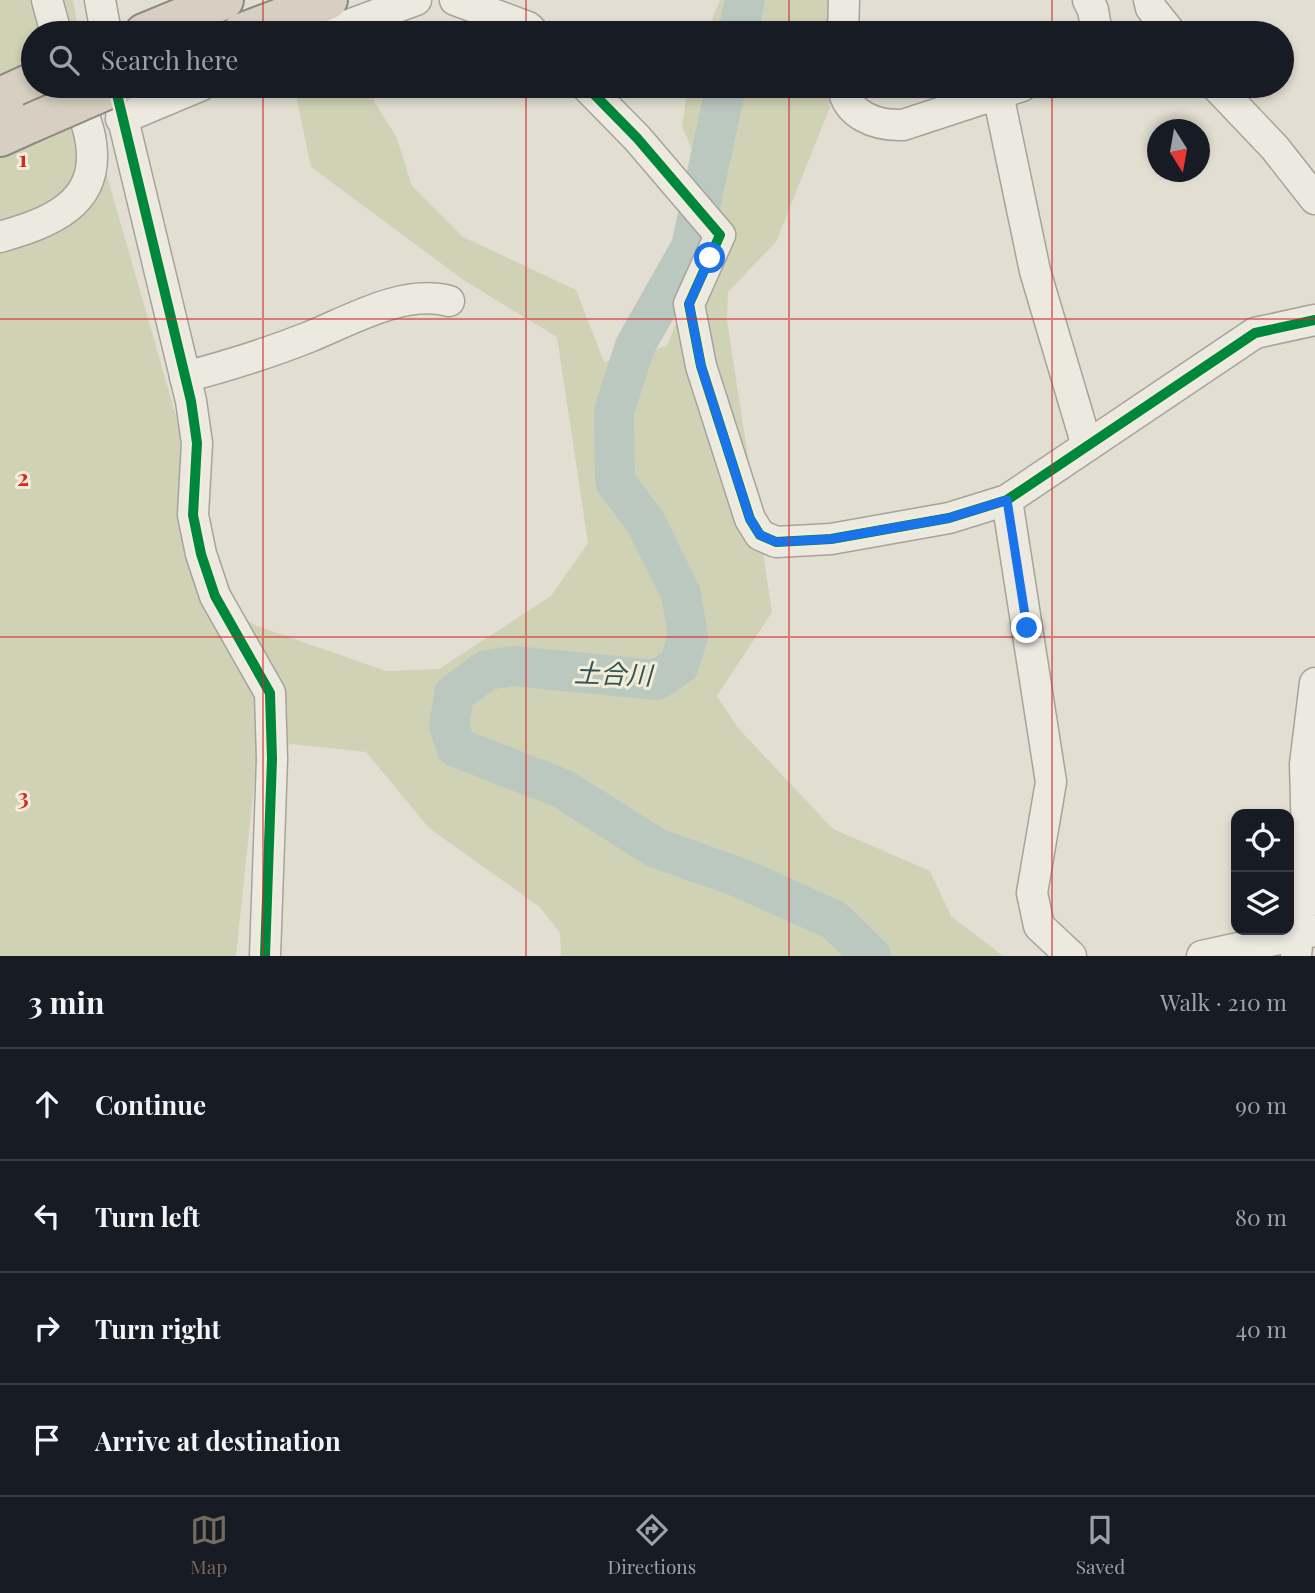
<!DOCTYPE html>
<html lang="en">
<head>
<meta charset="utf-8">
<style>
	body { margin:0; font-family:"Playfair Display","Noto Sans JP",serif; background:#242831; color:#f1f3f6 }
	.controls { position:absolute; right:21px; bottom:21px; display:grid; overflow:hidden; border-radius:14px; box-shadow:0 4px 10px #0003 }
	.controls button { width:63px; height:63px; display:grid; place-items:center; padding:0; border:0; border-bottom:2px solid #363941; background:#171b24; color:#f1f3f6; font:35px sans-serif }
	.compass { position:absolute; left:1147px; top:119px; width:63px; height:63px; border-radius:50%; background:#171b24; box-shadow:0 4px 10px #0003; rotate:169deg }
	.stop { position:absolute; width:21px; height:21px; margin:-16px; border:5px solid #1a73e8; border-radius:50%; background:#fff }
	.stop.end { background:#1a73e8; border-color:#fff; box-shadow:0 2px 7px #0008 }
	.list { margin:0; padding:0; list-style:none }
	h2 { display:flex; justify-content:space-between; align-items:center; height:91px; margin:0; padding:0 28px; font-size:30px }
	h2 small { font-size:23px; font-weight:400; color:#9ea1a6 }
	.list li { display:grid; grid-template-columns:46px 1fr auto; gap:21px; align-items:center; box-sizing:border-box; height:112px; padding:0 28px; border-top:2px solid #363941 }
	.list b { display:block; font-size:26px; white-space:nowrap }
	.list em { font-size:23px; font-style:normal; color:#9ea1a6 }
	.icon { flex:none; width:38px; height:38px; fill:none; stroke:currentColor; stroke-width:2; stroke-linecap:round; stroke-linejoin:round }
	.map { position:relative; flex:none; width:1315px; height:956px; overflow:hidden }
	.search { position:absolute; background:#171b24; box-shadow:0 4px 10px #0003; left:21px; right:21px; top:21px; height:77px; display:flex; align-items:center; gap:18px; box-sizing:border-box; padding:0 24px; border-radius:38px; color:#9ea1a6; font-size:26px }
	.sheet { height:539px; background:#171b24 }
	nav { display:flex; justify-content:space-around; align-items:center; box-sizing:border-box; height:98px; border-top:2px solid #363941; background:#171b24; font-size:19px; color:#9ea1a6 }
	nav a { display:grid; justify-items:center; gap:4px }
	nav .on { color:#736b5f }
	.map>svg:first-child { display:block }
	.green { fill:#d0d2b5 }
	.lines { fill:none; stroke-linecap:round; stroke-linejoin:round }
	.river { stroke:#bac8c0; stroke-width:40 }
	.minor-casing { stroke:#a8a399; stroke-width:33 }
	.highway-casing { stroke:#8e8980; stroke-width:42 }
	.minor { stroke:#ece9e1; stroke-width:30 }
	.highway { stroke:#d6cfc2; stroke-width:38 }
	.highway-bridge-casing { stroke:#8e8980; stroke-width:42; stroke-linecap:butt }
	.highway-bridge { stroke:#d6cfc2; stroke-width:38 }
	.cycleway-casing { stroke:#f3ecd8; stroke-width:15 }
	.cycleway { stroke:#00873e; stroke-width:10 }
	.route { stroke:#1a73e8; stroke-width:9 }
	.grid { fill:none; stroke:#d62828; stroke-width:2; stroke-opacity:0.55 }
	.labels { text-anchor:middle; dominant-baseline:central; stroke-width:6; stroke-linejoin:round; paint-order:stroke }
	.water-label { font-size:26px; font-style:italic; fill:#325554; stroke:#f3ecd8 }
	.grid-label { font-size:23px; text-anchor:middle; font-weight:bold; fill:#d62828; stroke:#f3ecd8; stroke-width:6; stroke-linejoin:round; paint-order:stroke }
</style>
</head>
<body>
<div class="map">
<svg width="1315" height="956" viewBox="0 0 1315 956">
	<rect width="100%" height="100%" fill="#e2ded1"/>
	<g class="green">
		<polygon points="0,0 73,0 79,33 33,33 33,86 88,86 101,155 180,430 200,593 257,626 386,671 439,669 551,596 588,543 557,337 465,281 311,167 294,86 370,86 375,103 396,136 412,186 463,237 576,290 604,362 667,346 720,212 682,127 688,86 828,86 830,107 776,242 728,292 727,321 772,612 717,696 738,728 833,829 930,871 951,916 1003,956 561,956 560,933 540,907 429,828 366,752 291,744 257,756 236,956 0,956"/>
		<polygon points="720,0 852,0 832,33 707,33"/>
	</g>
	<g class="lines">
		<g class="river">
			<polyline points="738,33 745,0"/>
			<polyline points="726,86 691,247 635,346 614,411 615,481 646,523 681,594 688,636 679,665 657,680 513,666 487,670 454,694 449,726 456,747 563,789 656,848 743,879 834,920 871,956"/>
		</g>
		<defs>
			<g id="minor">
				<polyline points="47,0 56,33"/>
				<polyline points="100,0 106,33"/>
				<polyline points="455,0 528,27 534,33"/>
				<polyline points="1088,0 1093,10 1097,33"/>
				<polyline points="1149,0 1151,8 1171,33"/>
				<polyline points="327,33 416,0"/>
				<polyline points="843,33 844,0"/>
				<polyline points="115,86 191,401 197,443 193,515 201,554 215,596 270,693 272,759 265,956"/>
				<polyline points="586,86 637,138 720,235 689,304 701,366 750,519 760,535 776,542 831,539 949,518 1007,500 1255,333 1315,320"/>
				<path d="M843,86C846,115 876,126 903,125L1022,86"/>
				<polyline points="1216,86 1275,148 1315,199"/>
				<polyline points="998,94 1035,271 1087,446"/>
				<polyline points="121,119 200,86"/>
				<path d="M0,237C48,223 100,205 91,143C89,124 79,104 73,86"/>
				<path d="M185,377C227,366 269,353 309,337C351,320 403,289 449,301"/>
				<polyline points="1007,500 1051,782 1032,893 1039,926 1071,956"/>
				<polyline points="1202,956 1315,931"/>
				<polyline points="1296,956 1307,838 1305,764 1315,683"/>
			</g>
			<g id="highway">
				<polyline points="144,33 224,0"/>
				<polyline points="241,33 328,0"/>
				<polyline points="0,97 33,82"/>
				<polyline points="0,137 31,123"/>
			</g>
		</defs>
		<use href="#minor" class="minor-casing"/>
		<use href="#highway" class="highway-casing"/>
		<use href="#minor" class="minor"/>
		<use href="#highway" class="highway"/>
		<defs>
			<polyline id="highway-bridge" points="31,123 116,86"/>
		</defs>
		<use href="#highway-bridge" class="highway-bridge-casing"/>
		<use href="#highway-bridge" class="highway-bridge"/>
		<defs>
			<g id="cycleway">
				<polyline points="115,86 191,401 197,443 193,515 201,554 215,596 270,693 272,759 265,956"/>
				<polyline points="586,86 637,138 720,235 689,304 701,366 750,519 760,535 776,542 831,539 949,518 1007,500 1255,333 1315,320"/>
			</g>
		</defs>
		<use href="#cycleway" class="cycleway-casing"/>
		<use href="#cycleway" class="cycleway"/>
	</g>
	<g class="lines">
		<polyline class="route" points="710,258 689,304 701,366 750,519 760,535 776,542 831,539 949,518 1007,500 1027,628"/>
	</g>
	<path class="grid" d="M263,0V33M526,0V33M789,0V33M1052,0V33M263,86V956M526,86V956M789,86V956M1052,86V956M0,319H1315M0,637H1315"/>
	<g class="labels">
		<g class="water-label">
			<text transform="translate(613 673) rotate(2)">土合川</text>
		</g>
	</g>
	<g class="grid-label">
		<text x="23" y="167">1</text>
		<text x="23" y="486">2</text>
		<text x="23" y="805">3</text>
	</g>
</svg>
<div class="controls">
<button><svg class="icon" aria-label="locate" viewBox="0 0 24 24"><circle cx="12" cy="12" r="6"/><path d="M12 2v4M12 18v4M2 12h4M18 12h4"/></svg></button>
<button><svg class="icon" aria-label="layers" viewBox="0 0 24 24"><path d="M12 4l9 5-9 5-9-5zM3 14l9 5 9-5"/></svg></button>
</div>
<svg class="compass" viewBox="-18 -18 36 36"><path d="M0-13l5 13h-10z" fill="#e53935"/><path d="M0 13l5-13h-10z" fill="#9ea1a6"/></svg>
<div class="stop" style="left:710px;top:258px"></div>
<div class="stop end" style="left:1027px;top:628px"></div>
<div class="search"><svg class="icon" aria-label="search" viewBox="0 0 24 24"><circle cx="10" cy="10" r="6"/><path d="M15 15l6 6"/></svg>Search here</div>
</div>
<section class="sheet">
<h2>3 min<small>Walk · 210 m</small></h2>
<ul class="list">
<li><svg class="icon" aria-label="ahead" viewBox="0 0 24 24"><path d="M12 20V5M6 11l6-6 6 6"/></svg><div><b>Continue</b></div><em>90 m</em></li>
<li><svg class="icon" aria-label="left" viewBox="0 0 24 24"><path d="M17 20v-9H6M10 6l-5 5 5 5"/></svg><div><b>Turn left</b></div><em>80 m</em></li>
<li><svg class="icon" aria-label="right" viewBox="0 0 24 24"><path d="M7 20v-9h11M14 6l5 5-5 5"/></svg><div><b>Turn right</b></div><em>40 m</em></li>
<li><svg class="icon" aria-label="arrive" viewBox="0 0 24 24"><path d="M6 21V4h12l-3 4 3 4H6"/></svg><div><b>Arrive at destination</b></div></li>
</ul>
</section>
<nav>
<a class="on"><svg class="icon" aria-label="map" viewBox="0 0 24 24"><path d="M3 6l6-2 6 2 6-2v14l-6 2-6-2-6 2zM9 4v14M15 6v14"/></svg>Map</a>
<a><svg class="icon" aria-label="directions" viewBox="0 0 24 24"><path d="M12 3l9 9-9 9-9-9zM9 14v-3h6M13 9l2 2-2 2"/></svg>Directions</a>
<a><svg class="icon" aria-label="saved" viewBox="0 0 24 24"><path d="M7 4h10v16l-5-4-5 4z"/></svg>Saved</a>
</nav>
</body>
</html>
